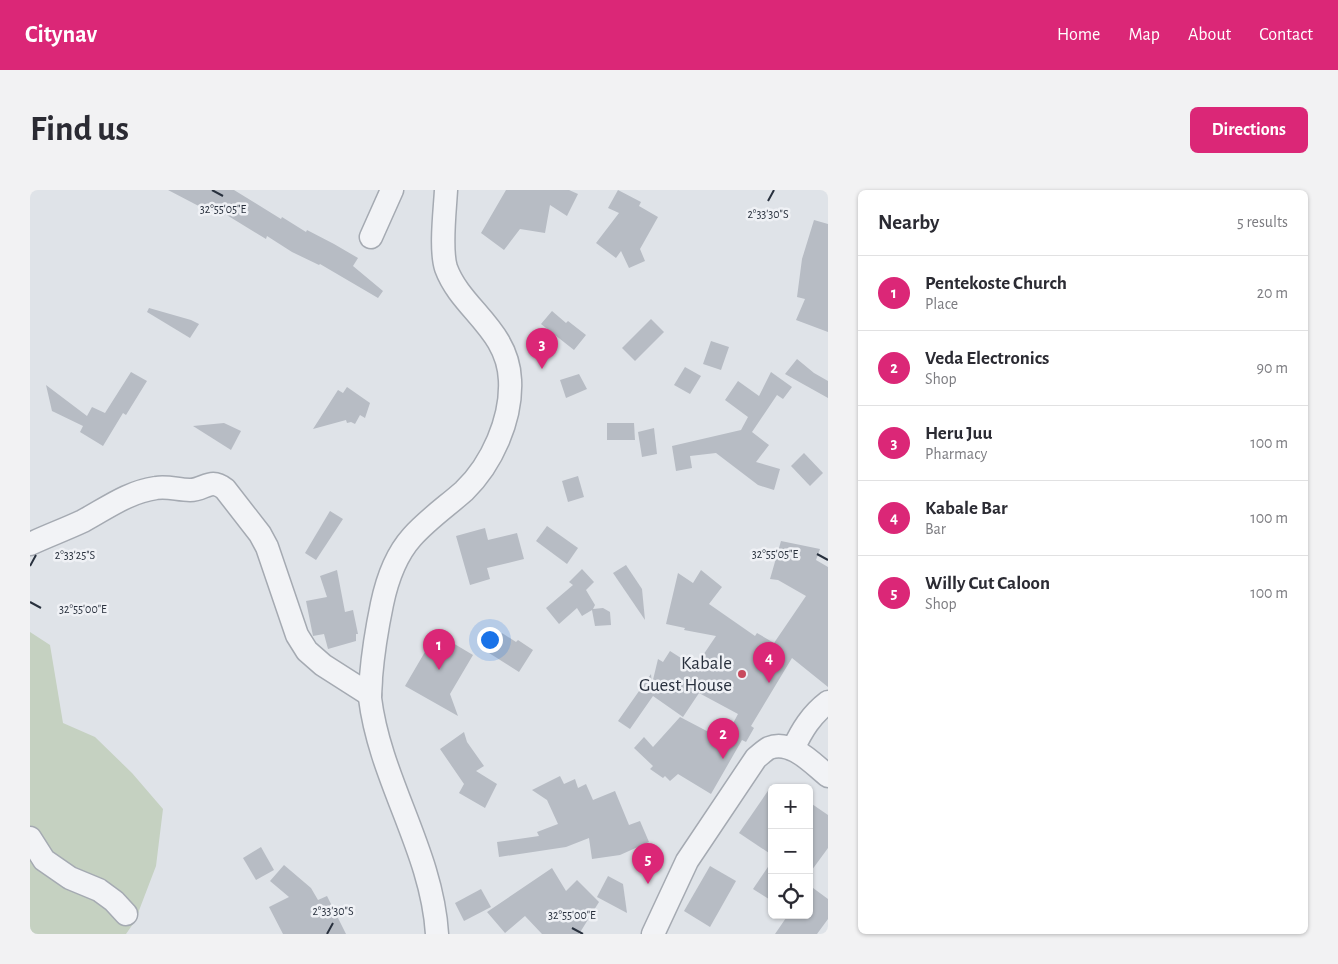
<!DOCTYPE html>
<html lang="en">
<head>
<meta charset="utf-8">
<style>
	body { margin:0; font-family:"Alegreya Sans",sans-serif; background:#f2f2f3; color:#2b2b33 }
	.controls { position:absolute; right:15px; bottom:15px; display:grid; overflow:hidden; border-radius:8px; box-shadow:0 1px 4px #0004 }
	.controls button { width:45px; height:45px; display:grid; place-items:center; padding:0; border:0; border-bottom:1px solid #e1e1e2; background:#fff; color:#2b2b33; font:25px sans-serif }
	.you { position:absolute; left:459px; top:449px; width:18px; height:18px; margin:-12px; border:4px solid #fff; border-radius:50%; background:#1a73e8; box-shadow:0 0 0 8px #1a73e833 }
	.badge { display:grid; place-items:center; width:32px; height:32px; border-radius:50%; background:#db2777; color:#fff; font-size:16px; font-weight:700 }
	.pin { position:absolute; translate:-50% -41px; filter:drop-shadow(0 1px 2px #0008) }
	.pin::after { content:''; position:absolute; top:26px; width:18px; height:15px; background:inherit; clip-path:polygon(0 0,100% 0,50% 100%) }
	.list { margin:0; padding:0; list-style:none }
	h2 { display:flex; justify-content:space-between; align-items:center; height:65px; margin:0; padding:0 20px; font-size:21px }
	h2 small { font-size:16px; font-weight:400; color:#7c7c81 }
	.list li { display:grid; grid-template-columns:32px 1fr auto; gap:15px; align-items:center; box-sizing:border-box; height:75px; padding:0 20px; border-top:1px solid #e1e1e2 }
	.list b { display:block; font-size:19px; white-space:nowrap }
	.list p { margin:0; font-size:16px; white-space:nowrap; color:#7c7c81 }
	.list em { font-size:16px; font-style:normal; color:#7c7c81 }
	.icon { flex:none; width:28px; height:28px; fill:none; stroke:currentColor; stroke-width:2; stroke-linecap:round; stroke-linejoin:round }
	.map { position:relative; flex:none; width:798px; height:744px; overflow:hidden; border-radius:8px }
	header { display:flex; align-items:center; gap:30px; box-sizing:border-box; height:70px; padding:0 25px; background:#db2777; color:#fff }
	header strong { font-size:24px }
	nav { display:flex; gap:28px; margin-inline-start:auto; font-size:18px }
	.intro { display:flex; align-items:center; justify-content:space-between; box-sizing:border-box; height:120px; padding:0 30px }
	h1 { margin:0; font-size:35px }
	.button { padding:12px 22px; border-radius:8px; background:#db2777; color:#fff; font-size:18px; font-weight:700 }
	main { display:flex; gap:30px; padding:0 30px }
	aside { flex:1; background:#fff; border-radius:8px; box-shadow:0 1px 4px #0004 }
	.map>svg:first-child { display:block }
	.green { fill:#c5d1c1 }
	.building { fill:#b7bcc4 }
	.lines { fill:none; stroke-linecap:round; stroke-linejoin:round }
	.minor-casing { stroke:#a5aab2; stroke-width:25 }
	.minor { stroke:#f2f3f6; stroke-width:22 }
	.ticks { fill:none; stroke:#29313e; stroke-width:2 }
	.poi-dot { fill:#c84a5d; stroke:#eff1f5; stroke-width:2 }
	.labels { text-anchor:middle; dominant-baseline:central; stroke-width:5; stroke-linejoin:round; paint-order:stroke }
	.poi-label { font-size:19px; fill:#29313e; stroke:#eff1f5; text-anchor:end }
	.ticks-label { font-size:12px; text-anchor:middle; fill:#29313e; stroke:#eff1f5; stroke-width:5; stroke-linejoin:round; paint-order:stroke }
</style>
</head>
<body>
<header>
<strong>Citynav</strong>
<nav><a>Home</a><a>Map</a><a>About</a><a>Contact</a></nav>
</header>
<div class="intro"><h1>Find us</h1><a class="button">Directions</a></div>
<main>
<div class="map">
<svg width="798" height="744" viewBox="0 0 798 744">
	<rect width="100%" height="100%" fill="#dfe3e8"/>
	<polygon class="green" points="0,442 20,455 33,533 65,547 102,583 133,619 126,676 105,731 96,744 0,744"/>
	<g class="building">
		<polygon points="138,0 204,0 251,29 252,27 276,42 277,40 304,54 328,68 323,76 353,101 348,108 290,74 289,75 262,62 237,46 236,49 187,19 184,24"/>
		<polygon points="476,0 539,0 548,4 537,26 520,15 515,43 490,39 474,60 451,43"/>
		<polygon points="588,0 611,12 609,16 628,27 610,59 615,71 599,78 591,61 586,68 566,53 589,23 578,18"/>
		<polygon points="784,30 798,34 798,142 766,130 775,109 767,107 772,69"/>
		<polygon points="119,118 161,130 169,134 160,148 117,122"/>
		<polygon points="522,121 536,133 538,131 556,145 544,160 511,134"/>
		<polygon points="621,129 634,142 605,171 592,158"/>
		<polygon points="681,151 699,157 691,180 673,174"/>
		<polygon points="767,169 784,183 798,191 798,208 755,184"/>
		<polygon points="655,177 671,186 660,204 644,195"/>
		<polygon points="101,182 117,191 96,225 93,223 73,256 50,242 53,236 22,221 16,195 57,226 62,217 75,223"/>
		<polygon points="741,182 762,197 753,209 747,205 722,242 739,255 726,272 750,279 744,300 728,295 686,263 660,266 662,278 646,281 642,256 711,240 718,227 695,210 708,191 729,206"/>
		<polygon points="549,184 557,199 536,208 530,190"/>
		<polygon points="317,197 340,213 335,228 330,225 325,234 321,232 317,233 316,230 283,239 308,200 313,203"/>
		<polygon points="194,233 211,241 201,260 163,236"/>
		<polygon points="577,233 604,233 605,250 577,250"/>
		<polygon points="624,238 627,264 612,267 608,242"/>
		<polygon points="774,263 793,283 780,296 761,276"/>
		<polygon points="548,286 554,307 538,312 532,291"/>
		<polygon points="300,321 313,329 286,370 275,363"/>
		<polygon points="517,336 548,358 537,374 506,351"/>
		<polygon points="455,338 458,350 487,343 494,369 457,378 460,389 440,395 426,346"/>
		<polygon points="751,351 790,359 786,370 798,377 798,497 762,468 721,536 724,538 716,552 712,550 681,604 648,584 640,591 635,586 633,588 620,579 623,576 604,558 614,547 623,557 650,527 694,550 708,524 669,503 653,527 623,506 600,539 588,531 621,484 622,494 628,469 633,472 640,461 665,477 686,446 654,440 655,438 636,434 648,383 663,393 671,380 692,397 679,414 725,446 727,443 744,453 776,406 748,390 740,389"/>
		<polygon points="596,375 612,399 615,430 583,383"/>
		<polygon points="552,379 564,392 556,400 565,415 563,419 573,418 580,422 581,435 565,436 562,420 552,426 547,418 529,434 516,418 543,395 539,392"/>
		<polygon points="307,380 315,422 323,420 328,444 326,444 326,451 298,459 294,444 283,446 276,411 297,407 290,386"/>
		<polygon points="406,443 443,465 420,504 428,526 375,496"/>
		<polygon points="472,443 486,452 488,450 503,460 489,482 459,463"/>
		<polygon points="434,542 437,552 454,576 446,581 467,594 455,618 429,603 434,594 410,559"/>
		<polygon points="530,586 534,594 545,589 548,598 556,594 563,610 585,601 599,635 610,631 619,652 590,665 562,669 559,648 536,657 469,667 467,652 509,646 507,642 528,634 517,610 502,600"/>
		<polygon points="742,595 742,665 709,643"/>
		<polygon points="779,612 798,625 798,658 779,684"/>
		<polygon points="231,657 244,680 226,690 213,668"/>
		<polygon points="742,671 742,711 723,699"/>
		<polygon points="254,675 281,698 288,710 297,706 316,744 253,744 239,717 259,707 240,691"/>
		<polygon points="680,676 706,691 680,737 654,721"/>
		<polygon points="522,678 536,701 547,690 569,712 549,744 512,744 495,726 475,743 457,722"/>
		<polygon points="578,686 593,694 597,723 567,707"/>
		<polygon points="779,695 798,709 798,729 787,744 745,744 758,725 779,725"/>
		<polygon points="451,699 461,717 434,731 425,713"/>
	</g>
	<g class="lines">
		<defs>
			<g id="minor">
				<polyline points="341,47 362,0"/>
				<path d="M0,354C17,346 36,339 53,331C77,318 98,302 126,298C138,296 148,300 160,300C175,300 180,287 195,299L230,344L237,357L267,445L277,461L293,475L340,505"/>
				<path d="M763,559C772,540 781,525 798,512"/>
				<polyline points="0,648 14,670 40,688 69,700 84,711 96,724"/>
				<path d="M407,744C402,661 350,590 340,508C340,501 341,494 341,487C343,463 347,438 352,414C357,390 365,366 382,347C397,330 417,316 434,301C462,274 482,229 480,190C478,139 431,119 416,78C410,59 415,20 416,0"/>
				<path d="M623,744L657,671L726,568C730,565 735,560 739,558C761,549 783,574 798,586"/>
			</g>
		</defs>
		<use href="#minor" class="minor-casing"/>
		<use href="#minor" class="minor"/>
	</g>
	<path class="ticks" d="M182,0L193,6M738,11L744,0M787,364L798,370M0,376L6,365M0,412L11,418M542,738L553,744M297,744L303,733"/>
	<circle class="poi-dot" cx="712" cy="484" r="5"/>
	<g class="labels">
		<g class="poi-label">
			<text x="702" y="473">Kabale<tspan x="702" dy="22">Guest House</tspan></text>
		</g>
	</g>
	<g class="ticks-label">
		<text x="193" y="23">32°55'05"E</text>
		<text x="738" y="28">2°33'30"S</text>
		<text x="745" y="368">32°55'05"E</text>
		<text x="45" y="369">2°33'25"S</text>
		<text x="53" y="423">32°55'00"E</text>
		<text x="303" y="725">2°33'30"S</text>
		<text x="542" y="729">32°55'00"E</text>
	</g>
</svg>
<div class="controls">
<button>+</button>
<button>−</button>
<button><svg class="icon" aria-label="locate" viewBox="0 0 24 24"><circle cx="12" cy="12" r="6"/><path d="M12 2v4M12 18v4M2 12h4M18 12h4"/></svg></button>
</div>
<div class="you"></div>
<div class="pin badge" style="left:409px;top:480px">1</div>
<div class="pin badge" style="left:693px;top:569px">2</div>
<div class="pin badge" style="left:512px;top:179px">3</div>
<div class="pin badge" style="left:739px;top:493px">4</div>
<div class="pin badge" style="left:618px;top:694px">5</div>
</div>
<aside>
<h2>Nearby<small>5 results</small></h2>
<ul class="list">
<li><span class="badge">1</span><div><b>Pentekoste Church</b><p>Place</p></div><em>20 m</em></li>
<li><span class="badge">2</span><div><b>Veda Electronics</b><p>Shop</p></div><em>90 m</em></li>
<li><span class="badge">3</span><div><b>Heru Juu</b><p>Pharmacy</p></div><em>100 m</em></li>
<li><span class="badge">4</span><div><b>Kabale Bar</b><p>Bar</p></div><em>100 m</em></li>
<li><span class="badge">5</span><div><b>Willy Cut Caloon</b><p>Shop</p></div><em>100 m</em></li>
</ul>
</aside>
</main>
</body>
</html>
